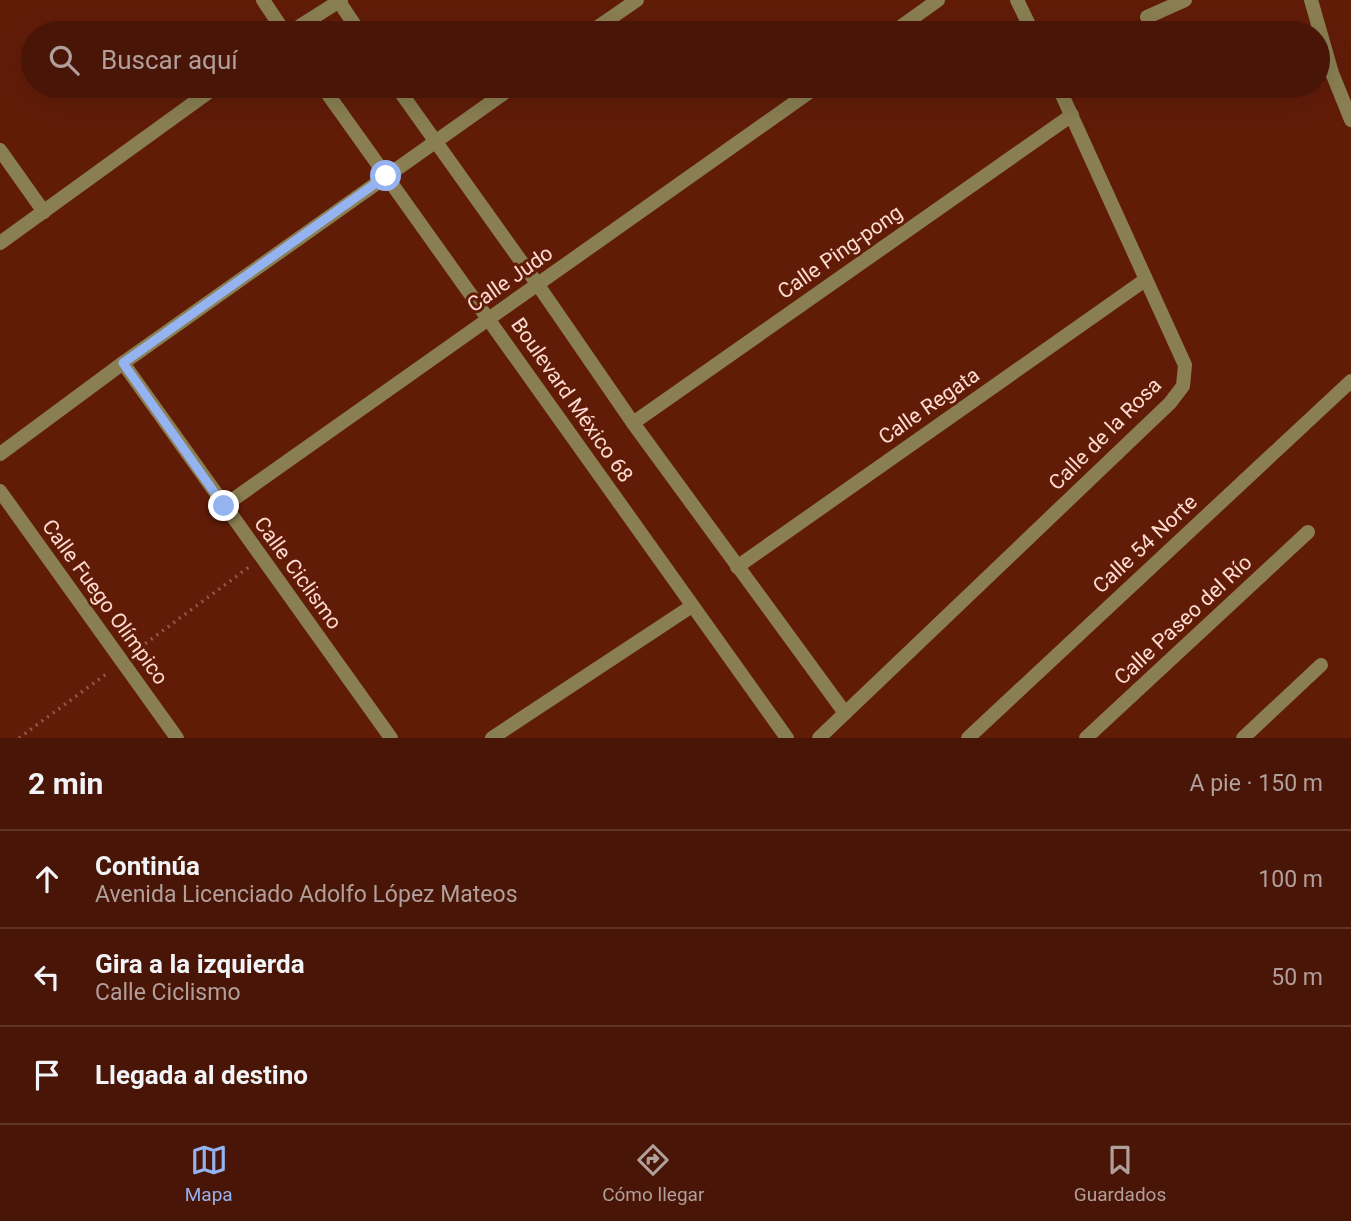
<!DOCTYPE html>
<html lang="es">
<head>
<meta charset="utf-8">
<style>
	body { margin:0; font-family:Roboto,sans-serif; background:#501e10; color:#f1f3f6 }
	.stop { position:absolute; width:21px; height:21px; margin:-16px; border:5px solid #95b2f1; border-radius:50%; background:#fff }
	.stop.end { background:#95b2f1; border-color:#fff; box-shadow:0 2px 7px #0008 }
	.list { margin:0; padding:0; list-style:none }
	h2 { display:flex; justify-content:space-between; align-items:center; height:91px; margin:0; padding:0 28px; font-size:30px }
	h2 small { font-size:23px; font-weight:400; color:#b19f9b }
	.list li { display:grid; grid-template-columns:46px 1fr auto; gap:21px; align-items:center; box-sizing:border-box; height:98px; padding:0 28px; border-top:2px solid #613428 }
	.list b { display:block; font-size:26px; white-space:nowrap }
	.list p { margin:0; font-size:23px; white-space:nowrap; color:#b19f9b }
	.list em { font-size:23px; font-style:normal; color:#b19f9b }
	.icon { flex:none; width:38px; height:38px; fill:none; stroke:currentColor; stroke-width:2; stroke-linecap:round; stroke-linejoin:round }
	.map { position:relative; flex:none; width:1351px; height:738px; overflow:hidden }
	.search { position:absolute; background:#491506; box-shadow:0 7px 28px #0002; left:21px; right:21px; top:21px; height:77px; display:flex; align-items:center; gap:18px; box-sizing:border-box; padding:0 24px; border-radius:38px; color:#b19f9b; font-size:26px }
	.sheet { height:385px; background:#491506 }
	nav { display:flex; justify-content:space-around; align-items:center; box-sizing:border-box; height:98px; border-top:2px solid #613428; background:#491506; font-size:19px; color:#b19f9b }
	nav a { display:grid; justify-items:center; gap:4px }
	nav .on { color:#95b2f1 }
	.map>svg:first-child { display:block }
	.lines { fill:none; stroke-linecap:round; stroke-linejoin:round }
	.path { stroke:#925847; stroke-width:3.5; stroke-dasharray:2 5; stroke-linecap:butt }
	.street { stroke:#8a7f52; stroke-width:14 }
	.route { stroke:#95b2f1; stroke-width:9 }
	.labels { text-anchor:middle; dominant-baseline:central; stroke-width:6; stroke-linejoin:round; paint-order:stroke }
	.street-label { font-size:21px; fill:#fedbd1; stroke:#611c08 }
</style>
</head>
<body>
<div class="map">
<svg width="1351" height="738" viewBox="0 0 1351 738">
	<rect width="100%" height="100%" fill="#611c08"/>
	<g class="lines">
		<g class="path">
			<polyline points="134,652 249,567"/>
			<polyline points="19,738 109,672"/>
		</g>
		<g class="street">
			<polyline points="263,0 285,33"/>
			<polyline points="338,0 360,33"/>
			<polyline points="1017,0 1033,33"/>
			<polyline points="1311,0 1332,73 1351,120"/>
			<polyline points="1147,17 1185,0"/>
			<polyline points="289,33 341,0"/>
			<polyline points="589,33 637,0"/>
			<polyline points="892,33 938,0"/>
			<polyline points="322,86 787,738"/>
			<polyline points="396,86 538,285 633,423 845,713"/>
			<polyline points="0,150 44,212"/>
			<polyline points="0,243 217,86"/>
			<polyline points="123,363 391,738"/>
			<polyline points="633,423 1072,115"/>
			<polyline points="0,454 123,363 514,86"/>
			<polyline points="0,491 177,738"/>
			<polyline points="224,506 818,86"/>
			<polyline points="737,567 1145,280"/>
			<polyline points="492,738 692,606"/>
			<polyline points="819,738 1170,403 1183,386 1185,365 1058,86"/>
			<polyline points="968,738 1351,381"/>
			<polyline points="1086,738 1308,532"/>
			<polyline points="1243,738 1321,665"/>
		</g>
	</g>
	<g class="lines">
		<polyline class="route" points="224,506 123,363 386,176"/>
	</g>
	<g class="labels">
		<g class="street-label">
			<text transform="translate(840 252) rotate(-35)">Calle Ping-pong</text>
			<text transform="translate(510 279) rotate(-35)">Calle Judo</text>
			<text transform="translate(572 400) rotate(55)">Boulevard México 68</text>
			<text transform="translate(929 406) rotate(-35)">Calle Regata</text>
			<text transform="translate(1105 434) rotate(-45)">Calle de la Rosa</text>
			<text transform="translate(1145 544) rotate(-43)">Calle 54 Norte</text>
			<text transform="translate(298 573) rotate(54)">Calle Ciclismo</text>
			<text transform="translate(105 602) rotate(54)">Calle Fuego Olímpico</text>
			<text transform="translate(1183 620) rotate(-43)">Calle Paseo del Río</text>
		</g>
	</g>
</svg>
<div class="stop" style="left:386px;top:176px"></div>
<div class="stop end" style="left:224px;top:506px"></div>
<div class="search"><svg class="icon" aria-label="search" viewBox="0 0 24 24"><circle cx="10" cy="10" r="6"/><path d="M15 15l6 6"/></svg>Buscar aquí</div>
</div>
<section class="sheet">
<h2>2 min<small>A pie · 150 m</small></h2>
<ul class="list">
<li><svg class="icon" aria-label="ahead" viewBox="0 0 24 24"><path d="M12 20V5M6 11l6-6 6 6"/></svg><div><b>Continúa</b><p>Avenida Licenciado Adolfo López Mateos</p></div><em>100 m</em></li>
<li><svg class="icon" aria-label="left" viewBox="0 0 24 24"><path d="M17 20v-9H6M10 6l-5 5 5 5"/></svg><div><b>Gira a la izquierda</b><p>Calle Ciclismo</p></div><em>50 m</em></li>
<li><svg class="icon" aria-label="arrive" viewBox="0 0 24 24"><path d="M6 21V4h12l-3 4 3 4H6"/></svg><div><b>Llegada al destino</b></div></li>
</ul>
</section>
<nav>
<a class="on"><svg class="icon" aria-label="map" viewBox="0 0 24 24"><path d="M3 6l6-2 6 2 6-2v14l-6 2-6-2-6 2zM9 4v14M15 6v14"/></svg>Mapa</a>
<a><svg class="icon" aria-label="directions" viewBox="0 0 24 24"><path d="M12 3l9 9-9 9-9-9zM9 14v-3h6M13 9l2 2-2 2"/></svg>Cómo llegar</a>
<a><svg class="icon" aria-label="saved" viewBox="0 0 24 24"><path d="M7 4h10v16l-5-4-5 4z"/></svg>Guardados</a>
</nav>
</body>
</html>
